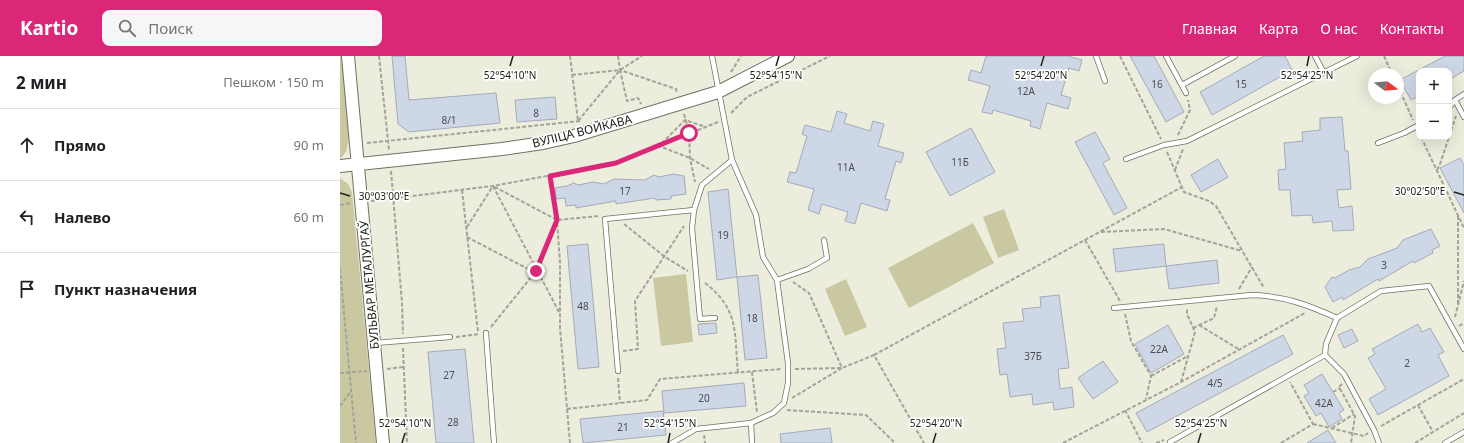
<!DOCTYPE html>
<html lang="ru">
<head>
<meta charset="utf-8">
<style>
	body { margin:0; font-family:"Noto Sans",sans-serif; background:#f6f6f6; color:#202124 }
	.controls { position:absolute; right:12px; top:12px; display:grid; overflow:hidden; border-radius:8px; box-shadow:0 4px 16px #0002 }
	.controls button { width:36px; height:36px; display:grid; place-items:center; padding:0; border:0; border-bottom:1px solid #e0e0e0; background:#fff; color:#202124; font:20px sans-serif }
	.compass { position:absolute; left:1028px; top:12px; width:36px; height:36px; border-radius:50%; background:#fff; box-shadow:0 4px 16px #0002; rotate:106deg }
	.stop { position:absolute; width:12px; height:12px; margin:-9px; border:3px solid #db2777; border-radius:50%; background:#fff }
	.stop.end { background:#db2777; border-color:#fff; box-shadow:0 1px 4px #0008 }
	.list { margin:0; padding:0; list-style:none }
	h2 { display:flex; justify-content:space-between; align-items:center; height:52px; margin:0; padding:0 16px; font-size:17px }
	h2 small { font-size:13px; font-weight:400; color:#757577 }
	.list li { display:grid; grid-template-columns:26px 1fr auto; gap:12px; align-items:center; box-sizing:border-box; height:72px; padding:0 16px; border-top:1px solid #e0e0e0 }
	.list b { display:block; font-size:15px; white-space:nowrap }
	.list em { font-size:13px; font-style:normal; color:#757577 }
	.icon { flex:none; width:22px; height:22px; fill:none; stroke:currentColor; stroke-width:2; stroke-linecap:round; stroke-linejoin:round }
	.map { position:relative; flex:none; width:1124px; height:387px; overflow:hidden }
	header { display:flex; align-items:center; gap:24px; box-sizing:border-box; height:56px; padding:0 20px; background:#db2777; color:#fff }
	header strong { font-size:19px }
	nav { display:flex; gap:22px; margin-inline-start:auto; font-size:14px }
	.search { width:280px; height:36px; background:#f6f6f6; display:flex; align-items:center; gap:10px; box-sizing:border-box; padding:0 14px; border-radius:8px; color:#757577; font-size:15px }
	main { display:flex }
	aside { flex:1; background:#fff }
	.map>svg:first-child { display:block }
	.green { fill:#c9c8a1 }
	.building { fill:#ced7e5; stroke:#a3abb9 }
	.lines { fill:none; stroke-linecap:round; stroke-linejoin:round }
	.lane-casing { stroke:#717162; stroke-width:6 }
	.secondary-casing { stroke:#717162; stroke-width:14 }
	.path { stroke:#a3a397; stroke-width:2; stroke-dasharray:4 2; stroke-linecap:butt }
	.lane { stroke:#fff; stroke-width:4.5 }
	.secondary { stroke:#fff; stroke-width:12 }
	.route { stroke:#db2777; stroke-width:5 }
	.ticks { fill:none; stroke:#21211b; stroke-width:1.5 }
	.labels { text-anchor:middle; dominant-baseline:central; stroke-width:3.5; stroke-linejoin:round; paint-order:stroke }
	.number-label { font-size:10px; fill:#4c4e4e }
	.street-label { font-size:12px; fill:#21211b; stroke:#fff }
	.ticks-label { font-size:10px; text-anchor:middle; fill:#21211b; stroke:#fff; stroke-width:3.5; stroke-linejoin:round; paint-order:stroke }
</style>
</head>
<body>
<header>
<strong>Kartio</strong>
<div class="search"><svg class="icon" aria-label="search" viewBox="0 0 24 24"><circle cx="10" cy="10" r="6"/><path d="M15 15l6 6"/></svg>Поиск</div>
<nav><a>Главная</a><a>Карта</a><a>О нас</a><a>Контакты</a></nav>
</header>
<main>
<aside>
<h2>2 мин<small>Пешком · 150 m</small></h2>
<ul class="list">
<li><svg class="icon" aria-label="ahead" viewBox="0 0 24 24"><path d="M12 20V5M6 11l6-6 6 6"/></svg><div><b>Прямо</b></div><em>90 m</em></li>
<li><svg class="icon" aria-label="left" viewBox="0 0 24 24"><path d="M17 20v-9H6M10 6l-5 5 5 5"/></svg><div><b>Налево</b></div><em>60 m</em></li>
<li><svg class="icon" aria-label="arrive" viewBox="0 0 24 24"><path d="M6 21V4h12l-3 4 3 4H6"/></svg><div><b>Пункт назначения</b></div></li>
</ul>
</aside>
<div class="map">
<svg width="1124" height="387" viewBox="0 0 1124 387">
	<rect width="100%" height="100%" fill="#ededdd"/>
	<g class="green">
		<polygon points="0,0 2,0 9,83 6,96 0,103"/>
		<polygon points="0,122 8,128 12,136 36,387 0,387"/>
		<polygon points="664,153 679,194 658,202 643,161"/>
		<polygon points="633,167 654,207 569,252 548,212"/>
		<polygon points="346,218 353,286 321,290 313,222"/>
		<polygon points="506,223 527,271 505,280 485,233"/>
	</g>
	<g class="building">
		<polygon points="52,0 65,0 69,44 156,37 160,67 69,76 58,68"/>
		<polygon points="646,0 728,0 742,4 739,15 729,12 721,39 731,42 728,53 707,47 700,73 690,70 691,65 653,54 652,58 642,56 650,30 628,24 631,14 641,17"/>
		<polygon points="790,0 814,0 844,56 826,66"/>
		<polygon points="924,0 945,0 955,20 948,24 945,18 872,59 860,36"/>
		<polygon points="1105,0 1124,0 1124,15 1109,24 1109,15 1079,15 1079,40 1071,44 1060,24"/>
		<polygon points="215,41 217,63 177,66 175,44"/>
		<polygon points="497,55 507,58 504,67 530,75 533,65 544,68 538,90 564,97 561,107 556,105 545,143 550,144 547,155 521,147 515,168 505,165 508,156 482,148 479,158 468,154 474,133 447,126 450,116 456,117 467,80 462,78 465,69 491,76"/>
		<polygon points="1002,61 1005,95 1008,95 1011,133 997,134 999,152 1012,150 1014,174 993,175 992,165 973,167 972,159 952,160 950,134 939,134 938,114 946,113 944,87 963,85 962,76 980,74 980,62"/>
		<polygon points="631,72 655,116 610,140 586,96"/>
		<polygon points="755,76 770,103 763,107 787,152 774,159 735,86"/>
		<polygon points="1120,102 1124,109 1124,157 1100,112"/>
		<polygon points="878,103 888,121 861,136 851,119"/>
		<polygon points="333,118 344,120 346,138 331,140 331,143 316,144 315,142 276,148 276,145 236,152 236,149 226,150 225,142 216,143 215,132 227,130 234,127 238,129 253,126 264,128 274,123 305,124 314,119 319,121"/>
		<polygon points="388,133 397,221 377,224 368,136"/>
		<polygon points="1091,173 1100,190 1092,194 1093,197 1074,207 1073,205 1039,225 1038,223 1003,244 1002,241 993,246 985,231 992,221 995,222 1009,214 1020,211 1028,203 1057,192 1063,184"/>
		<polygon points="248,188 259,311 238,313 227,190"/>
		<polygon points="824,188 826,210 776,216 773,193"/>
		<polygon points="877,204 879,227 829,233 826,210"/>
		<polygon points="418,219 427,302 405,304 397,221"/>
		<polygon points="719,239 729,312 718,313 720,333 732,331 734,351 714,354 713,346 693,349 692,338 670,341 667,318 660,319 657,293 666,292 663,267 684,265 682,253 701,251 700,241"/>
		<polygon points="376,267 377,277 359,279 358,268"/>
		<polygon points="1078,268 1082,276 1090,272 1104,296 1098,299 1109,320 1038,359 1029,343 1046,333 1028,302 1035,298 1032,293"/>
		<polygon points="828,269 844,298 811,317 795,288"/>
		<polygon points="1012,273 1018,285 1004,292 998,279"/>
		<polygon points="943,279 953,298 807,376 796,357"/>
		<polygon points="125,293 134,387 96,387 88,296"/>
		<polygon points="763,305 778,326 753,343 738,322"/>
		<polygon points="982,318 1004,354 999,357 1002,363 989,371 981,357 976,360 964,340 969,337 964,329"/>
		<polygon points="404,327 406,350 324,357 322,335"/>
		<polygon points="323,355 326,379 243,387 240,363"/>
		<polygon points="490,372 492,387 441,387 440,378"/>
		<polygon points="988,374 996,387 967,387"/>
	</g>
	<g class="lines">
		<defs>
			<g id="lane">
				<polyline points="372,0 392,104 416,159 423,201 437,224 448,307 448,327 444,347 433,357 411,367 412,387"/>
				<polyline points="756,0 765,25"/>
				<polyline points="826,0 846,37"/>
				<polyline points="975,0 984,17"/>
				<polyline points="842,29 895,0"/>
				<polyline points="1115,44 1124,61"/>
				<polyline points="1109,52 1115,44 1124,38"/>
				<polyline points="1038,87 1064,77 1079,69"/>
				<polyline points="786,103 824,89 847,85 1017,0"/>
				<polyline points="354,154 352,172 360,263 375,262"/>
				<polyline points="437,224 468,213 487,202 484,184"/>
				<path d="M774,252L912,239C945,240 968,249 997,262L986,288L985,299"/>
				<polyline points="997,262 1041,235 1089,230 1124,293"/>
				<polyline points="146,277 154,387"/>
				<polyline points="35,287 110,281"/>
				<polyline points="278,315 265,163 354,154 362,129 392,104"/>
				<polyline points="830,386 985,299 1004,318 1034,374 1039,387"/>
				<polyline points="332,387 356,373 411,367"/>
				<polyline points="1105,387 1124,376"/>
			</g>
			<g id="secondary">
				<polyline points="8,0 43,387"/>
				<polyline points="0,110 162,93 203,87 234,80 378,36 448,0"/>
			</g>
		</defs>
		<use href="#lane" class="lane-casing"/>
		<use href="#secondary" class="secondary-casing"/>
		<g class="path">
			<polyline points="39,0 49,94"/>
			<polyline points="230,0 238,65 280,14 302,0"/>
			<polyline points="278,0 280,14 336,33 337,37"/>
			<polyline points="780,0 821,83"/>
			<polyline points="1044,0 1052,18"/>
			<polyline points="391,16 401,0"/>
			<polyline points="232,19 280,14 287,45 298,42 301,48"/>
			<polyline points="1058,30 1073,64"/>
			<polyline points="391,57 407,41 490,0"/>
			<polyline points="344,58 349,77 350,102 355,126"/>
			<polyline points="363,70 345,64 319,90 350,102 369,113"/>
			<polyline points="838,79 850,54 848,44"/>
			<polyline points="1081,81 1124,172"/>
			<polyline points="27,87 240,65"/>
			<polyline points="827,96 844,136 869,145 876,150 924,232"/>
			<polyline points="835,114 843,93"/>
			<polyline points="1097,114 1100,108 1116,60"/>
			<polyline points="51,115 62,247 63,278"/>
			<polyline points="210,120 217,164 220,207 220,272 230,387"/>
			<polyline points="122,134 138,276"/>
			<polyline points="31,145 153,130 276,107 378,66"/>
			<polyline points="0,149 11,147"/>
			<polyline points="1118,160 1118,248"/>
			<polyline points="284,168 325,201 348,215"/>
			<polyline points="127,171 153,130"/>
			<polyline points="761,176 824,173 902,195"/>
			<polyline points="127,181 190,214 196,215"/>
			<polyline points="745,184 780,245"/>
			<polyline points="0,213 16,387"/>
			<path d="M365,227C400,254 394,277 398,317"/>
			<polyline points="899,233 912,211"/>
			<polyline points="219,256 153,130 217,164 259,160"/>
			<polyline points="785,258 791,285 811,320 806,343"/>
			<polyline points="1115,261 1124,225"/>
			<polyline points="859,269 900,294"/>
			<polyline points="1119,270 1124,267"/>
			<polyline points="151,271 196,215 217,165"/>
			<polyline points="853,272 874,262 877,250"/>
			<polyline points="116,281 139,278"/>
			<polyline points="63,292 67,387"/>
			<polyline points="283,295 298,293 295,245 344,170"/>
			<polyline points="534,299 842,131"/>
			<polyline points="47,313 64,311"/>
			<polyline points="455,313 502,312 534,299 584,387"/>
			<polyline points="412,316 417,356"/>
			<polyline points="0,317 27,315"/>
			<polyline points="811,320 848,300"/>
			<polyline points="278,322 280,347"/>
			<polyline points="841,326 855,276 847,258 847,253"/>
			<polyline points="1002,328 999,331 1015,360 1011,387"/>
			<polyline points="993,336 1000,332"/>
			<polyline points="452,342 502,312 469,237 453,226"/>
			<polyline points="1078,349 1093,376"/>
			<polyline points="0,350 11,335"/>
			<polyline points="227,353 307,344 320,323 441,313"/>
			<polyline points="447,354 526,359 555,387"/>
			<polyline points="785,354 802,387"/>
			<polyline points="973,368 1024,380 1028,377"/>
			<polyline points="1041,370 1124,323"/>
			<polyline points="992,372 1014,358"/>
			<polyline points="364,379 365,387"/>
			<polyline points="723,387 841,326 965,257"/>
			<polyline points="816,387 824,384"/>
			<polyline points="941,387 973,368 950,326"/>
			<polyline points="1075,387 1124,357"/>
		</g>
		<use href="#lane" class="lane"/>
		<use href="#secondary" class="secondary"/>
	</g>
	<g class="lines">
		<polyline class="route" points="196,215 217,164 210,120 276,107 349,77"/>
	</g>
	<path class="ticks" d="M170,10L173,0M436,10L439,0M701,10L704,0M967,10L969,0M1114,136L1124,139M0,137L10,140M62,387L65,377M328,387L330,377M593,387L596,377M858,387L861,377"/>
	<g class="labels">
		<g class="number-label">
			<text x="817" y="28">16</text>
			<text x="901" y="28">15</text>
			<text x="686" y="35">12А</text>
			<text x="196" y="57">8</text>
			<text x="109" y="64">8/1</text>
			<text x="620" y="106">11Б</text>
			<text x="506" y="111">11А</text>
			<text x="285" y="135">17</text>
			<text x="383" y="179">19</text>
			<text x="1044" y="209">3</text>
			<text x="243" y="250">48</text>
			<text x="412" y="262">18</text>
			<text x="819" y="293">22А</text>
			<text x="693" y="300">37Б</text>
			<text x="1067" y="307">2</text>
			<text x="109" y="319">27</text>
			<text x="875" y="327">4/5</text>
			<text x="364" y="342">20</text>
			<text x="984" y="347">42А</text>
			<text x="113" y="366">28</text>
			<text x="283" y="371">21</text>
		</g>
		<g class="street-label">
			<text transform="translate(242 75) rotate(-14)">ВУЛІЦА ВОЙКАВА</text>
			<text transform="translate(29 229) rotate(-95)">БУЛЬВАР МЕТАЛУРГАЎ</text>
		</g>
	</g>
	<g class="ticks-label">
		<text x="170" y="23">52°54'10"N</text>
		<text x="436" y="23">52°54'15"N</text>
		<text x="701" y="23">52°54'20"N</text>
		<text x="967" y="23">52°54'25"N</text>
		<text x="1080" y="139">30°02'50"E</text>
		<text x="44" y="144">30°03'00"E</text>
		<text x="65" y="371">52°54'10"N</text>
		<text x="330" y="371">52°54'15"N</text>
		<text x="596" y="371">52°54'20"N</text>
		<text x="861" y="371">52°54'25"N</text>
	</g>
</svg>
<div class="controls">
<button>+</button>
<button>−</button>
</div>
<svg class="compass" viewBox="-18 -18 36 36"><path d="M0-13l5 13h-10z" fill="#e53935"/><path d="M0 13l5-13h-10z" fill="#757577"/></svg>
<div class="stop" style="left:349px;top:77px"></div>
<div class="stop end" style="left:196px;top:215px"></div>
</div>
</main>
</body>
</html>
